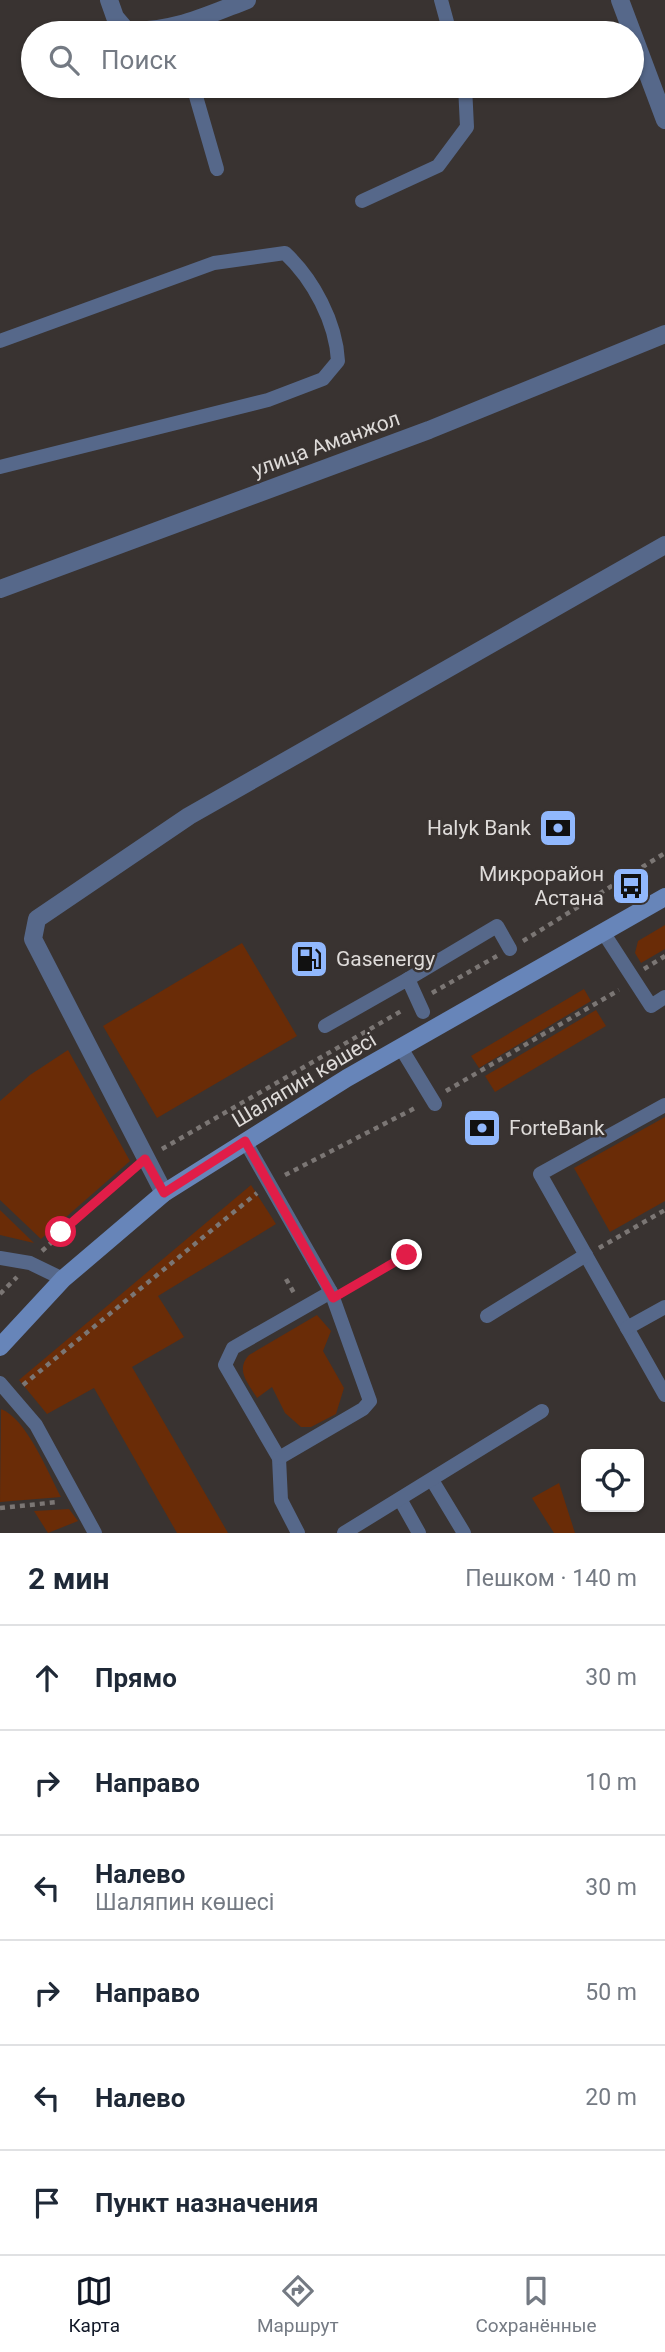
<!DOCTYPE html>
<html lang="ru">
<head>
<meta charset="utf-8">
<style>
	body { margin:0; font-family:Roboto,sans-serif; background:#f2f2f3; color:#1f2937 }
	.controls { position:absolute; right:21px; bottom:21px; display:grid; overflow:hidden; border-radius:10px; box-shadow:0 2px 5px #0004 }
	.controls button { width:63px; height:63px; display:grid; place-items:center; padding:0; border:0; border-bottom:2px solid #e0e1e3; background:#fff; color:#1f2937; font:35px sans-serif }
	.stop { position:absolute; width:21px; height:21px; margin:-16px; border:5px solid #e11d48; border-radius:50%; background:#fff }
	.stop.end { background:#e11d48; border-color:#fff; box-shadow:0 2px 7px #0008 }
	.list { margin:0; padding:0; list-style:none }
	h2 { display:flex; justify-content:space-between; align-items:center; height:91px; margin:0; padding:0 28px; font-size:30px }
	h2 small { font-size:23px; font-weight:400; color:#747a83 }
	.list li { display:grid; grid-template-columns:46px 1fr auto; gap:21px; align-items:center; box-sizing:border-box; height:105px; padding:0 28px; border-top:2px solid #e0e1e3 }
	.list b { display:block; font-size:26px; white-space:nowrap }
	.list p { margin:0; font-size:23px; white-space:nowrap; color:#747a83 }
	.list em { font-size:23px; font-style:normal; color:#747a83 }
	.icon { flex:none; width:38px; height:38px; fill:none; stroke:currentColor; stroke-width:2; stroke-linecap:round; stroke-linejoin:round }
	.map { position:relative; flex:none; width:665px; height:1533px; overflow:hidden }
	.search { position:absolute; background:#fff; box-shadow:0 2px 5px #0004; left:21px; right:21px; top:21px; height:77px; display:flex; align-items:center; gap:18px; box-sizing:border-box; padding:0 24px; border-radius:38px; color:#747a83; font-size:26px }
	.sheet { height:721px; background:#fff }
	nav { display:flex; justify-content:space-around; align-items:center; box-sizing:border-box; height:98px; border-top:2px solid #e0e1e3; background:#fff; font-size:19px; color:#747a83 }
	nav a { display:grid; justify-items:center; gap:4px }
	nav .on { color:#111827 }
	.map>svg:first-child { display:block }
	.green { fill:#6a2c07 }
	.lines { fill:none; stroke-linecap:round; stroke-linejoin:round }
	.path { stroke:#7b7674; stroke-width:4.5; stroke-dasharray:5 5; stroke-linecap:butt }
	.service { stroke:#56688a; stroke-width:14 }
	.minor { stroke:#56688a; stroke-width:18 }
	.secondary { stroke:#6785b9; stroke-width:18 }
	.route { stroke:#e11d48; stroke-width:9 }
	.labels { text-anchor:middle; dominant-baseline:central; stroke-width:5; stroke-linejoin:round; paint-order:stroke }
	.street-label { font-size:21px; fill:#dedbd9; stroke:#393331 }
	.poi-label { font-size:21px; fill:#dedbd9; stroke:#393331; text-anchor:end }
</style>
</head>
<body>
<div class="map">
<svg width="665" height="1533" viewBox="0 0 665 1533">
	<rect width="100%" height="100%" fill="#393331"/>
	<g class="green">
		<polygon points="665,925 665,949 641,963 635,953 638,941"/>
		<polygon points="242,943 297,1036 157,1118 103,1026"/>
		<polygon points="584,989 591,1001 479,1068 471,1056"/>
		<polygon points="596,1010 606,1026 495,1092 485,1076"/>
		<polygon points="68,1050 130,1161 41,1239 0,1200 0,1101 30,1075"/>
		<polygon points="665,1117 665,1201 610,1232 574,1168"/>
		<polygon points="251,1185 276,1224 158,1296 184,1337 132,1367 228,1533 177,1533 94,1388 47,1414 19,1380"/>
		<polygon points="0,1210 34,1243 0,1235"/>
		<path d="M317,1315L331,1331L323,1351L344,1388L336,1414L311,1427H301L285,1413L272,1387L257,1398C248,1383 235,1370 249,1355Z"/>
		<path d="M1,1409C27,1419 48,1473 61,1497L0,1502Z"/>
		<polygon points="559,1483 575,1533 554,1533 532,1498"/>
		<polygon points="69,1509 78,1521 48,1533 34,1511"/>
	</g>
	<g class="lines">
		<g class="path">
			<polyline points="523,941 665,853"/>
			<polyline points="644,969 665,956"/>
			<polyline points="432,993 497,956"/>
			<polyline points="446,1091 619,990"/>
			<polyline points="162,1149 403,1010"/>
			<polyline points="285,1175 417,1107"/>
			<polyline points="599,1248 665,1210"/>
			<polyline points="42,1251 132,1170"/>
			<polyline points="286,1279 294,1293"/>
			<polyline points="346,1290 407,1255"/>
			<polyline points="0,1294 17,1277"/>
			<polyline points="23,1385 257,1193"/>
			<polyline points="0,1508 58,1502"/>
		</g>
		<g class="service">
			<polyline points="441,0 450,33"/>
			<polyline points="193,86 217,169"/>
			<polyline points="362,201 438,166 467,127 465,86"/>
			<path d="M0,341L214,263L285,253C313,279 336,322 338,361L323,379L268,400L0,467"/>
			<polyline points="603,932 651,1006 665,997"/>
			<polyline points="408,979 497,926 510,949"/>
			<polyline points="325,1026 408,979 423,1012"/>
			<polyline points="401,1048 435,1104"/>
			<polyline points="665,1105 540,1174 665,1395"/>
			<polyline points="245,1141 331,1292 233,1348 225,1365 279,1458 281,1500 298,1533"/>
			<polyline points="0,1258 30,1263 63,1279"/>
			<polyline points="487,1316 586,1255"/>
			<polyline points="627,1328 665,1307"/>
			<polyline points="0,1383 36,1425 95,1533"/>
			<polyline points="279,1458 363,1409 370,1401 331,1292"/>
			<polyline points="432,1480 464,1533"/>
			<polyline points="400,1499 419,1533"/>
			<polyline points="344,1533 542,1411"/>
		</g>
		<g class="minor">
			<path d="M109,0L115,17L126,30C169,34 208,15 247,0"/>
			<polyline points="620,0 665,120"/>
			<polyline points="0,589 429,430 665,334"/>
			<polyline points="164,1193 33,939 37,919 189,816 665,545"/>
		</g>
		<polyline class="secondary" points="0,1347 63,1279 164,1193 347,1078 665,897"/>
	</g>
	<g class="lines">
		<polyline class="route" points="61,1232 145,1159 164,1193 245,1141 333,1298 407,1255"/>
	</g>
	<defs>
		<symbol id="bank-square" viewBox="-11 -11 22 22"><rect x="-9" y="-9" width="18" height="18" rx="4" fill="#91b8fd" stroke="#393331"/><path d="M-6-4H6V4H-6ZM0-2.3a2.3 2.3 0 1 0 0 4.6a2.3 2.3 0 1 0 0-4.6Z" fill="#111"/></symbol>
		<symbol id="bus-square" viewBox="-11 -11 22 22"><rect x="-9" y="-9" width="18" height="18" rx="4" fill="#91b8fd" stroke="#393331"/><path d="M-5-6H5V4H4V6H2V4H-2V6H-4V4H-5ZM-3.5-4V0h7V-4ZM-3.5 1.2v1.5H-2V1.2ZM2 1.2v1.5H3.5V1.2Z" fill="#111"/></symbol>
		<symbol id="fuel-square" viewBox="-11 -11 22 22"><rect x="-9" y="-9" width="18" height="18" rx="4" fill="#91b8fd" stroke="#393331"/><path d="M-5.5-6h7V0h2V4h1.3V-2.5L3-4.5l.8-.8L6-3V5H2.5V1h-1V6h-7ZM-4.2-4.7v3.2H.2V-4.7Z" fill="#111"/></symbol>
	</defs>
	<g fill-rule="evenodd">
		<use href="#bank-square" x="536" y="806" width="44" height="44"/>
		<use href="#bus-square" x="609" y="864" width="44" height="44"/>
		<use href="#fuel-square" x="287" y="937" width="44" height="44"/>
		<use href="#bank-square" x="460" y="1106" width="44" height="44"/>
	</g>
	<g class="labels">
		<g class="street-label">
			<text transform="translate(326 444) rotate(-20)">улица Аманжол</text>
			<text transform="translate(304 1080) rotate(-31)">Шаляпин көшесі</text>
		</g>
		<g class="poi-label">
			<text x="531" y="828">Halyk Bank</text>
			<text x="604" y="874">Микрорайон<tspan x="604" dy="24">Астана</tspan></text>
			<text x="336" y="959" text-anchor="start">Gasenergy</text>
			<text x="509" y="1128" text-anchor="start">ForteBank</text>
		</g>
	</g>
</svg>
<div class="controls">
<button><svg class="icon" aria-label="locate" viewBox="0 0 24 24"><circle cx="12" cy="12" r="6"/><path d="M12 2v4M12 18v4M2 12h4M18 12h4"/></svg></button>
</div>
<div class="stop" style="left:61px;top:1232px"></div>
<div class="stop end" style="left:407px;top:1255px"></div>
<div class="search"><svg class="icon" aria-label="search" viewBox="0 0 24 24"><circle cx="10" cy="10" r="6"/><path d="M15 15l6 6"/></svg>Поиск</div>
</div>
<section class="sheet">
<h2>2 мин<small>Пешком · 140 m</small></h2>
<ul class="list">
<li><svg class="icon" aria-label="ahead" viewBox="0 0 24 24"><path d="M12 20V5M6 11l6-6 6 6"/></svg><div><b>Прямо</b></div><em>30 m</em></li>
<li><svg class="icon" aria-label="right" viewBox="0 0 24 24"><path d="M7 20v-9h11M14 6l5 5-5 5"/></svg><div><b>Направо</b></div><em>10 m</em></li>
<li><svg class="icon" aria-label="left" viewBox="0 0 24 24"><path d="M17 20v-9H6M10 6l-5 5 5 5"/></svg><div><b>Налево</b><p>Шаляпин көшесі</p></div><em>30 m</em></li>
<li><svg class="icon" aria-label="right" viewBox="0 0 24 24"><path d="M7 20v-9h11M14 6l5 5-5 5"/></svg><div><b>Направо</b></div><em>50 m</em></li>
<li><svg class="icon" aria-label="left" viewBox="0 0 24 24"><path d="M17 20v-9H6M10 6l-5 5 5 5"/></svg><div><b>Налево</b></div><em>20 m</em></li>
<li><svg class="icon" aria-label="arrive" viewBox="0 0 24 24"><path d="M6 21V4h12l-3 4 3 4H6"/></svg><div><b>Пункт назначения</b></div></li>
</ul>
</section>
<nav>
<a class="on"><svg class="icon" aria-label="map" viewBox="0 0 24 24"><path d="M3 6l6-2 6 2 6-2v14l-6 2-6-2-6 2zM9 4v14M15 6v14"/></svg>Карта</a>
<a><svg class="icon" aria-label="directions" viewBox="0 0 24 24"><path d="M12 3l9 9-9 9-9-9zM9 14v-3h6M13 9l2 2-2 2"/></svg>Маршрут</a>
<a><svg class="icon" aria-label="saved" viewBox="0 0 24 24"><path d="M7 4h10v16l-5-4-5 4z"/></svg>Сохранённые</a>
</nav>
</body>
</html>
